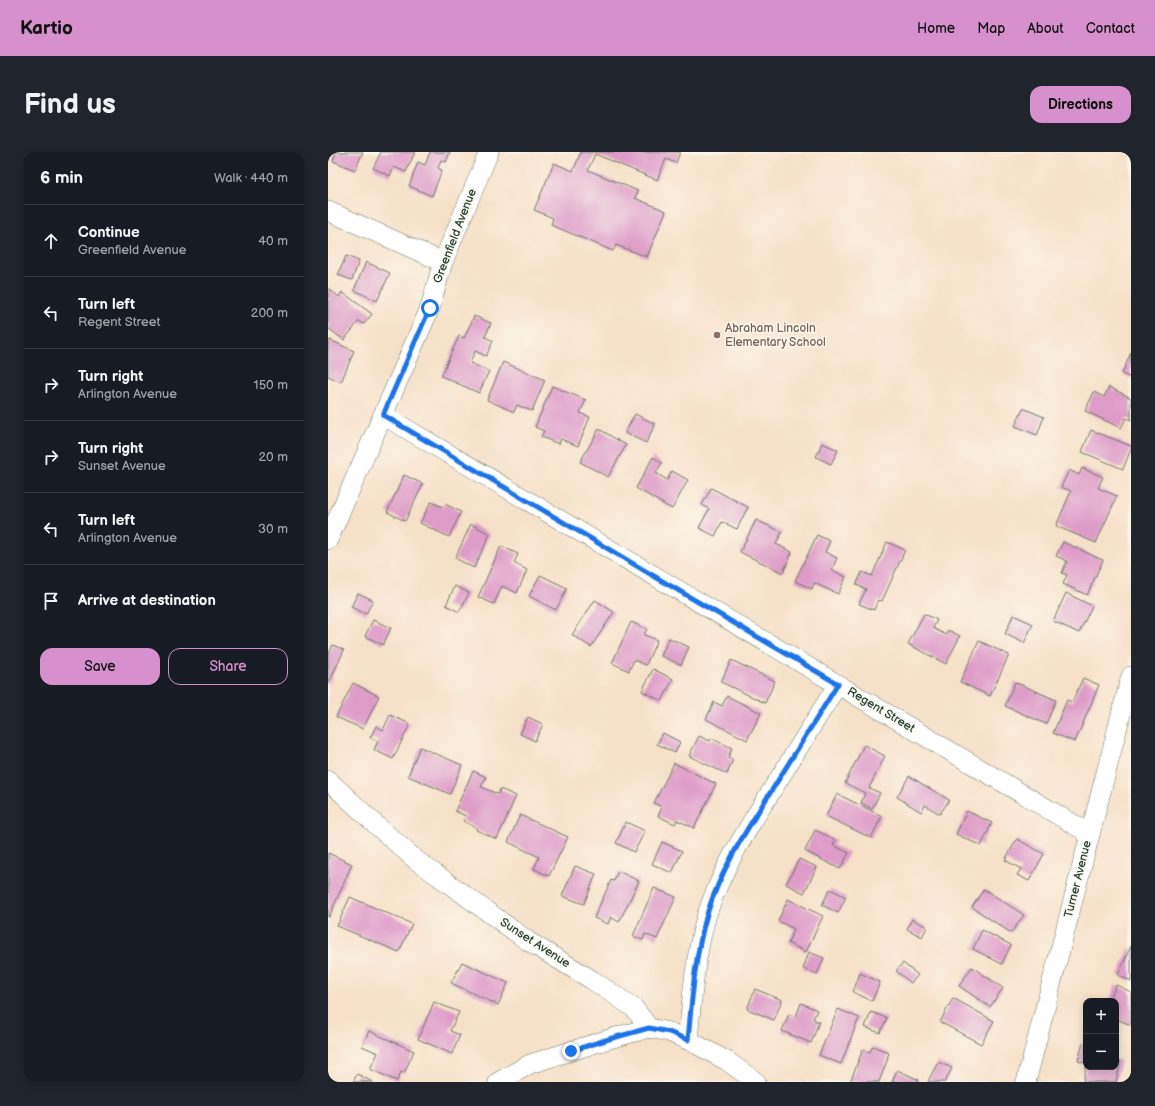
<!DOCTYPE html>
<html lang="en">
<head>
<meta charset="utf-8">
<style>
	body { margin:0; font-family:"Balsamiq Sans",sans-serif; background:#20242c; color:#f1f3f6 }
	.controls { position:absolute; right:12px; bottom:12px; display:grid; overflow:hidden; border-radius:8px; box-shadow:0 2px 10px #0003 }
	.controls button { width:36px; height:36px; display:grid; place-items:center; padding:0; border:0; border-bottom:1px solid #363941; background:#171b24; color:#f1f3f6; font:20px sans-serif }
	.stop { position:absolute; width:12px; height:12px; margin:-9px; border:3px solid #1a73e8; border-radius:50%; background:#fff }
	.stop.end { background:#1a73e8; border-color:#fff; box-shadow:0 1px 4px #0008 }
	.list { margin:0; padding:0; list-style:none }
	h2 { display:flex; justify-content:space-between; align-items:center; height:52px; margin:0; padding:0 16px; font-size:17px }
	h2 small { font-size:13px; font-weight:400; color:#9ea1a6 }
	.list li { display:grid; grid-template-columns:26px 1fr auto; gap:12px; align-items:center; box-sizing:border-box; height:72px; padding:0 16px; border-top:1px solid #363941 }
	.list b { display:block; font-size:15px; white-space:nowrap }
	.list p { margin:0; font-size:13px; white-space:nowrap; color:#9ea1a6 }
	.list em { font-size:13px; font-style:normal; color:#9ea1a6 }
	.actions { display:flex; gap:8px; padding:12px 16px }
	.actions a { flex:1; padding:9px 0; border:1px solid #d690ce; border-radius:12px; text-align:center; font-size:14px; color:#d690ce }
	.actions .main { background:#d690ce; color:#111 }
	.icon { flex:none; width:22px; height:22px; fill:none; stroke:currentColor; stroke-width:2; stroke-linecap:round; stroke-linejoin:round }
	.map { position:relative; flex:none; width:803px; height:930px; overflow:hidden; border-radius:12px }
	header { display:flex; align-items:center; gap:24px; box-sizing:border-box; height:56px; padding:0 20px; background:#d690ce; color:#111 }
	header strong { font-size:19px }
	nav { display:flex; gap:22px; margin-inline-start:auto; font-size:14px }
	.intro { display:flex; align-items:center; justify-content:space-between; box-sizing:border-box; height:96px; padding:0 24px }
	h1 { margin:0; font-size:28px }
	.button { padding:10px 18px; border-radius:12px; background:#d690ce; color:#111; font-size:14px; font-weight:700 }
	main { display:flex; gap:24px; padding:0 24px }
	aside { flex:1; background:#171b24; border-radius:12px; box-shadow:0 2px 10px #0003 }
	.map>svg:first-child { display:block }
	.building { fill:#de9cc8 }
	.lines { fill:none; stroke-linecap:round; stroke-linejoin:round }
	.minor-casing { stroke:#6a7667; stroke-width:20 }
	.minor { stroke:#fff; stroke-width:19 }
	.route { stroke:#1a73e8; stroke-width:5 }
	.education-dot { fill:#8d6e63; stroke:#fbf7ec; stroke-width:1.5 }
	.labels { text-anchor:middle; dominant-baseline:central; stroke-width:3; stroke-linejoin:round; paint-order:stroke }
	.street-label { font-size:12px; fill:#1f3d34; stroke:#fbf7ec }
	.education-label { font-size:12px; fill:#785e54; stroke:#fbf7ec; text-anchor:start }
</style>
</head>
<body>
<header>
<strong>Kartio</strong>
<nav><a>Home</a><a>Map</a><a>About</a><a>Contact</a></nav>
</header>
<div class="intro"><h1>Find us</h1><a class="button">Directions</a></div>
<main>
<aside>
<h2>6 min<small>Walk · 440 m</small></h2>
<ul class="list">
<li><svg class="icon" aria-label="ahead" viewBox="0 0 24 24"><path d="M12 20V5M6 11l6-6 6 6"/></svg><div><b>Continue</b><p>Greenfield Avenue</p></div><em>40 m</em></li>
<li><svg class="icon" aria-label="left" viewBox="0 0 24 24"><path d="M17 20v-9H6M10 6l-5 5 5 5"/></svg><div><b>Turn left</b><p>Regent Street</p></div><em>200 m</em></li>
<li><svg class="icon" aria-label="right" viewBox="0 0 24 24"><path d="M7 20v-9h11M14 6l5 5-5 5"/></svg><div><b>Turn right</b><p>Arlington Avenue</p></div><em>150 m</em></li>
<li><svg class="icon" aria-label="right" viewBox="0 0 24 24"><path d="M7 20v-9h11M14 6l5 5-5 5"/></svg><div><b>Turn right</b><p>Sunset Avenue</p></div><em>20 m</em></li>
<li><svg class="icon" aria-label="left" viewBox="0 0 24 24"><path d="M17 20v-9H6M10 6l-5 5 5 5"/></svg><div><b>Turn left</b><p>Arlington Avenue</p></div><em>30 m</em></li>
<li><svg class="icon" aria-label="arrive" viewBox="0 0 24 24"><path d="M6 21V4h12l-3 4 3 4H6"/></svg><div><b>Arrive at destination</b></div></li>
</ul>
<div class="actions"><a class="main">Save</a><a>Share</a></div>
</aside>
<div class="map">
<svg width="803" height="930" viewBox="0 0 803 930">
	<rect width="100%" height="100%" fill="#fbf7ec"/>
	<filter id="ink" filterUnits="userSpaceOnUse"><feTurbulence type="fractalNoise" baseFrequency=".025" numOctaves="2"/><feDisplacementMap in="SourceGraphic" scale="8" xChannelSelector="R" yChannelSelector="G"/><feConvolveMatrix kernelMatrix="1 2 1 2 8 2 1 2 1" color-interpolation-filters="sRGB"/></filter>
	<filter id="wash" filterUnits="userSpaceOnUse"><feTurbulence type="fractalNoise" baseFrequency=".012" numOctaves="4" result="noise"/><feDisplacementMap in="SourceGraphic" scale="16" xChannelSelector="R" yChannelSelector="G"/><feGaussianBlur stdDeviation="0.9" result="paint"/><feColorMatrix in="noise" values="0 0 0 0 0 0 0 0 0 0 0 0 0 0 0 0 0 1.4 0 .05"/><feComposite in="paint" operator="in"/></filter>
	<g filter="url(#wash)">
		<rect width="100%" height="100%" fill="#f6e0c7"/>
		<g id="blocks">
			<g class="building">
				<polygon points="8,0 35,0 27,18 5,9"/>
				<polygon points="53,0 87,0 78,20 66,15 62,24 45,16"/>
				<polygon points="102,0 122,0 118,10 113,8 110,16 114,18 104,44 81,34 90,10 97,13"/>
				<polygon points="253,0 352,0 348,11 338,7 329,28 267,2 260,18 310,39 307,46 338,59 319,105 288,93 285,99 223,73 225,66 206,58 226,11 245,19"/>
				<polygon points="18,104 31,109 24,128 10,123"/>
				<polygon points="38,110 62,121 49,149 26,138"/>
				<polygon points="0,136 11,145 14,140 44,162 36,172 31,169 16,188 0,176"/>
				<polygon points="146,164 163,171 157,185 165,189 158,204 147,199 142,211 161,219 151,241 113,224 131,184 136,186"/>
				<polygon points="2,188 26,199 13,230 0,224 0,192"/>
				<polygon points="803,200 803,226 794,222"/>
				<polygon points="175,210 217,228 204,259 189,253 186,260 159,248"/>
				<polygon points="224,234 258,248 252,261 262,265 250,294 233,287 231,292 213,285 216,279 207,275"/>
				<polygon points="781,235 803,246 803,268 798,266 793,276 757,259 766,240 776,245"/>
				<polygon points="695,256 716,265 709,283 687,274"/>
				<polygon points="307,262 327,272 318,291 297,281"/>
				<polygon points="271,277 298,293 280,325 252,310"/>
				<polygon points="763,278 803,294 803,297 795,317 754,300"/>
				<polygon points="494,291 510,298 503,312 488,305"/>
				<polygon points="325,305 334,311 328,321 339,328 344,319 360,328 344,357 308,336"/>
				<polygon points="754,316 775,325 770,336 789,344 768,391 728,374 743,339 733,335 741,318 751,323"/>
				<polygon points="76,323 95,332 77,369 59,360"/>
				<polygon points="383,336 420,355 409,377 394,370 387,384 371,376 381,357 374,353"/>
				<polygon points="103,350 115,355 117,352 133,360 121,385 92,371"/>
				<polygon points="428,368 454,380 448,392 464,400 455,421 412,400"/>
				<polygon points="143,372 162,382 146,416 127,406"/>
				<polygon points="489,383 502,389 497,400 509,406 504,418 518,425 510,442 486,431 484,437 467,429"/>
				<polygon points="559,390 577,398 554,449 550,448 546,458 531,452 538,437 528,433 534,420 544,424"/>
				<polygon points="735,390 775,408 759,443 735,432 739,423 734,421 739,409 728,404"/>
				<polygon points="173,394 190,402 186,411 199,418 189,441 174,434 166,452 150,445"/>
				<polygon points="212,423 239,436 228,458 201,444"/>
				<polygon points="127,434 141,441 131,460 118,453"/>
				<polygon points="30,441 45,448 38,462 23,455"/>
				<polygon points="738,441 764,454 751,481 725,469"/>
				<polygon points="267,448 286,460 263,495 244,483"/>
				<polygon points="596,462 609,468 605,476 618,483 620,478 632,484 618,512 580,492"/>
				<polygon points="685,463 705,472 696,491 677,482"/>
				<polygon points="45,468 63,476 55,493 37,484"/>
				<polygon points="303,470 319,477 316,483 329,488 318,513 306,508 301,519 284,511"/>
				<polygon points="341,486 361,495 353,513 333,504"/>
				<polygon points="651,489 681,503 662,544 632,530"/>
				<polygon points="5,493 16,498 0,533 0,503"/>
				<polygon points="403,508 447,529 437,551 393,530"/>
				<polygon points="325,517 345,527 334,549 314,539"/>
				<polygon points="755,526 771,533 747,590 725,581 739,548 744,550"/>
				<polygon points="687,530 728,548 718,572 677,554"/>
				<polygon points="25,531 51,544 35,577 8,565"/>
				<polygon points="399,544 433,561 419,588 378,567 386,550 394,554"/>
				<polygon points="62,563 82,572 65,607 46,598 50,589 42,586 48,574 55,578"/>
				<polygon points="200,565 215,572 207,589 192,582"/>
				<polygon points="335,581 352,590 347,601 329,592"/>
				<polygon points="371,584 382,589 383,586 404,596 400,606 405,608 399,622 361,604"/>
				<polygon points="536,593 557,604 541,636 552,641 544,657 533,651 537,641 517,631"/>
				<polygon points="92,595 134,613 122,642 80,624"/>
				<polygon points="346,611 388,632 366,676 349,668 347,672 330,664 334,655 326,651"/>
				<polygon points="145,619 158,625 153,635 170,642 172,637 188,644 169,687 148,678 149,676 135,669 138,664 127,659"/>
				<polygon points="581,624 621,648 612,662 597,653 593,660 569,645"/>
				<polygon points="509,642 554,664 543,686 498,664"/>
				<polygon points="639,659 664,671 653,694 628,682"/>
				<polygon points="192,663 240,685 221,724 206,717 211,705 180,690"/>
				<polygon points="298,670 317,679 306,700 288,691"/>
				<polygon points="487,678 508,688 505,693 521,701 512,717 477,699"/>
				<polygon points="689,687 716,702 701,729 689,723 693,717 677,708"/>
				<polygon points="334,690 354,699 344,721 324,712"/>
				<polygon points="0,701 24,712 1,765 0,765"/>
				<polygon points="471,707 489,715 476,741 458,732"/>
				<polygon points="247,714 268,722 256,752 234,744"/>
				<polygon points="290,719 311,729 291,770 283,765 280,772 266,766 283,728 286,729"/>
				<polygon points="326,736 348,745 329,787 317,782 315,788 305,784"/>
				<polygon points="502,737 518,745 510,761 494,753"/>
				<polygon points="656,737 696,763 683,781 644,755"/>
				<polygon points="22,745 84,772 71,800 9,774"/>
				<polygon points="460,747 495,764 478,800 460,791 466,777 450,769"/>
				<polygon points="584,767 599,775 594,785 579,777"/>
				<polygon points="654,778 683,793 674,812 645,797"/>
				<polygon points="803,794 803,829 790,823"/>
				<polygon points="481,800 496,806 489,822 475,817"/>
				<polygon points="134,810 180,831 170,853 123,831"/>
				<polygon points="575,811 590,823 583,831 568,819"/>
				<polygon points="644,815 675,836 662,855 631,834"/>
				<polygon points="532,821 552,830 544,849 525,840"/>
				<polygon points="788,833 803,840 803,873 788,867 788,849 781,849"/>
				<polygon points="427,837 454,848 446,868 419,857"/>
				<polygon points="625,846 666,869 653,892 612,870"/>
				<polygon points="106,850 131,860 122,879 132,883 124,902 90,887"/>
				<polygon points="473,851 489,858 485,867 491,870 483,891 454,879 461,862 468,865"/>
				<polygon points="510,857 531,866 513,912 491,903"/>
				<polygon points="543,860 559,866 552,881 537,875"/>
				<polygon points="41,879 86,899 76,921 73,920 69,929 42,917 50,901 34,894"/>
				<polygon points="755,891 758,892 758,911 750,909"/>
				<polygon points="545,894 561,901 559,906 560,906 551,930 522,930 535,897 542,900"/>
				<polygon points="788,907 793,909 788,930 755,930 758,915 788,915"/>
				<polygon points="610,910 624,916 617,930 603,930 600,929"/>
				<polygon points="569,918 591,928 590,930 564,930"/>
				<polygon points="29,922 45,930 25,930"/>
			</g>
		</g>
	</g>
	<g filter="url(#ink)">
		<use href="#blocks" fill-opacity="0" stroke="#6a7667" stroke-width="1"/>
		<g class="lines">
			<defs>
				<g id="minor">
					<polyline points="0,59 115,110"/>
					<polyline points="55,263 762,682"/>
					<polyline points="0,388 102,156 115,110 161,0"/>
					<polyline points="0,628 47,672 88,708 200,789 264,828 306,856 321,876 341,880 360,888 399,909 428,930"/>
					<path d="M360,888C364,845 367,803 379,762C394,717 419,677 444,638C466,603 488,567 510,532"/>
					<polyline points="170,930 202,912 281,887 321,876"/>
					<polyline points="698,930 803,524"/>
				</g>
			</defs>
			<use href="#minor" class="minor-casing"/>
			<use href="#minor" class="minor"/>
		</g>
	</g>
	<g class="lines" filter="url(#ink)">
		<path class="route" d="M102,156L55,263L319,420L510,532C488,567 466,603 444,638C419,677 393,717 379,762C367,803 364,845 360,888L341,880L321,876L281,887L243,899"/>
	</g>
	<circle class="education-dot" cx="389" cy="183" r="4"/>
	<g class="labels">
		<g class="street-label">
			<text transform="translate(127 84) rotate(-69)">Greenfield Avenue</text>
			<text transform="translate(553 558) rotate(31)">Regent Street</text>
			<text transform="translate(750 727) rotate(-76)">Turner Avenue</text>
			<text transform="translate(207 791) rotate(33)">Sunset Avenue</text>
		</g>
		<g class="education-label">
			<text x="397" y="176">Abraham Lincoln<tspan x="397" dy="14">Elementary School</tspan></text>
		</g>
	</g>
</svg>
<div class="controls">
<button>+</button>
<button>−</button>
</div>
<div class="stop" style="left:102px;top:156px"></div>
<div class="stop end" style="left:243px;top:899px"></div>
</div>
</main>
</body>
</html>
